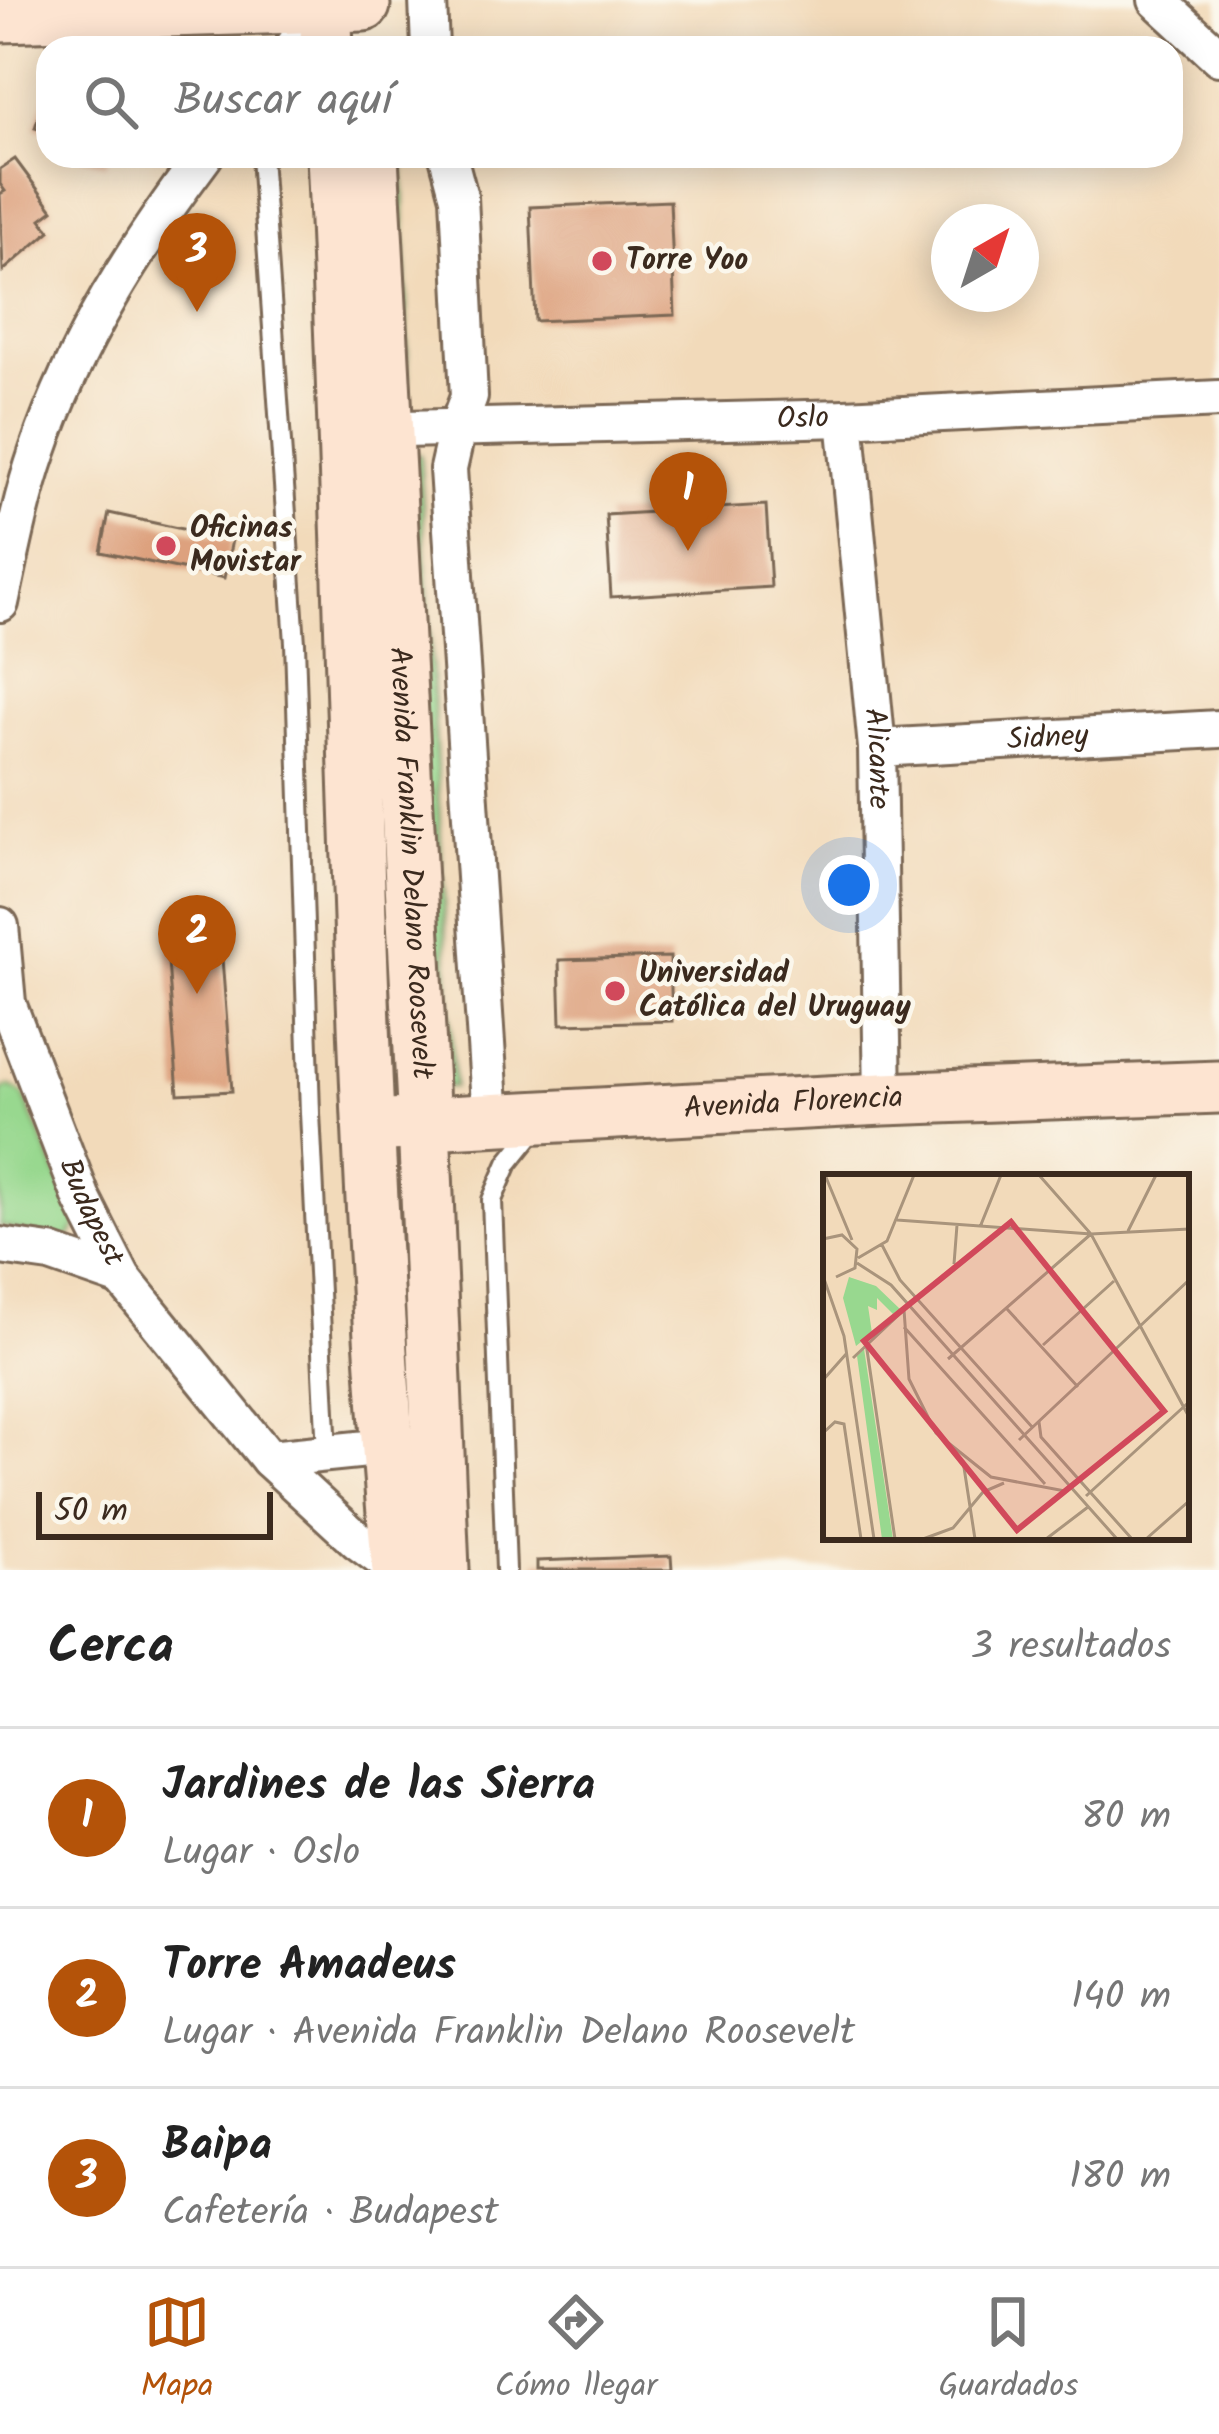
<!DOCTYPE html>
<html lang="es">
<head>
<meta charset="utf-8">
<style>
	body { margin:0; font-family:Kalam,sans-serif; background:#f2f2f2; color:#222 }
	.compass { position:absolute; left:931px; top:204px; width:108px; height:108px; border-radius:50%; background:#fff; box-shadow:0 6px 30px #0003; rotate:39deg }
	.scale { position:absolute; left:36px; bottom:30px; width:237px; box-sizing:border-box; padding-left:12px; border:6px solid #3b2a1e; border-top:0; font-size:33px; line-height:42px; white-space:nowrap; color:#3b2a1e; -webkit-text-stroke:9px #fbf7ec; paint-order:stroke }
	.you { position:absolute; left:849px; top:885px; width:42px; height:42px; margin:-30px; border:9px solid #fff; border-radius:50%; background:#1a73e8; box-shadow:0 0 0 18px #1a73e833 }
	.badge { display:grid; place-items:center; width:78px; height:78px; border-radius:50%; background:#b45309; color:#fff; font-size:39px; font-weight:700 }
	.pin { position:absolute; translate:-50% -99px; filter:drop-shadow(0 3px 6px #0008) }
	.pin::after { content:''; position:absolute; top:63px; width:42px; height:36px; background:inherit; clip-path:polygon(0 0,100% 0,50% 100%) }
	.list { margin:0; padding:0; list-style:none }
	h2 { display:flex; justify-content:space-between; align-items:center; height:156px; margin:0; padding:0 48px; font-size:51px }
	h2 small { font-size:39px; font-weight:400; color:#767676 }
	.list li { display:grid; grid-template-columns:78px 1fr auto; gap:36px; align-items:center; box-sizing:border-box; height:180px; padding:0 48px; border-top:3px solid #e0e0e0 }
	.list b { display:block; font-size:45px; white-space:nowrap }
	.list p { margin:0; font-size:39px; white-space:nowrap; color:#767676 }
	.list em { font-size:39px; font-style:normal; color:#767676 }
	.icon { flex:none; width:66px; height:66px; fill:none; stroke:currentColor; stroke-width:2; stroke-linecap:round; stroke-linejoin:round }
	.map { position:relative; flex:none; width:1219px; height:1570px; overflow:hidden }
	.search { position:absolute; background:#fff; box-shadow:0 6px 30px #0003; left:36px; right:36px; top:36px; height:132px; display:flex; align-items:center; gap:30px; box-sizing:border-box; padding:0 42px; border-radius:36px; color:#767676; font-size:45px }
	.sheet { height:696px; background:#fff }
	nav { display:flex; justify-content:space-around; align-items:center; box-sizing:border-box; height:168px; border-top:3px solid #e0e0e0; background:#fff; font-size:33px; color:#767676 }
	nav a { display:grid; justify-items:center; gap:6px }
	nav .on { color:#b45309 }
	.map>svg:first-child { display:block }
	.green { fill:#98d88f; stroke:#6a8156; stroke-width:3 }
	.building { fill:#dda17e }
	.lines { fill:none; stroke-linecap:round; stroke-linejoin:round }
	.lane-casing { stroke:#7b6855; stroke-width:24 }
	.street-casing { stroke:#7b6855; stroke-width:42 }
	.secondary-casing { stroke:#7b6855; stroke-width:57 }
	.lane { stroke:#fff; stroke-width:18 }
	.street { stroke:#fff; stroke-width:36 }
	.secondary { stroke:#fde4d1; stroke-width:51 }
	.poi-dot { fill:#d1495b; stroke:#fbf7ec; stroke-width:4.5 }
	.labels { text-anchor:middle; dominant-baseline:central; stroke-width:9; stroke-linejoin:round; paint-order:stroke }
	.poi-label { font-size:30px; font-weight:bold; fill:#3b2a1e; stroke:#fbf7ec; text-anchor:start }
	.street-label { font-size:30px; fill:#3b2a1e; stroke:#fbf7ec }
	.inset-road { fill:none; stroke:#a9947c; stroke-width:3 }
	.view { fill:#d1495b; fill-opacity:0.15; stroke:#d1495b; stroke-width:6 }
	.inset-edge { fill:none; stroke:#3b2a1e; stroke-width:6 }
</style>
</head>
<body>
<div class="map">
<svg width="1219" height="1570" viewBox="0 0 1219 1570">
	<rect width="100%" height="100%" fill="#fbf7ec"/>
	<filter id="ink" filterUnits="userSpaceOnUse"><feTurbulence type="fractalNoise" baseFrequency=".00833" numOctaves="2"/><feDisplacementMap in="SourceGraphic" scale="24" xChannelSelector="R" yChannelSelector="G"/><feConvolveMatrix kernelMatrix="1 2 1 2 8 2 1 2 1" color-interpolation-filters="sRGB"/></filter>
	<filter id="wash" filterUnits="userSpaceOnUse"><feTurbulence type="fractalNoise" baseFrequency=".004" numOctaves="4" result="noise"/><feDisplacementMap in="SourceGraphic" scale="48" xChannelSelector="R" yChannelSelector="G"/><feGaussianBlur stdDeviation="2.7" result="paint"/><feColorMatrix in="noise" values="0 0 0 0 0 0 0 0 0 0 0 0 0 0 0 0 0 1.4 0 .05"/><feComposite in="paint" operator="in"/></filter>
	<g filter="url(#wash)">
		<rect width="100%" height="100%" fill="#f2daba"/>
		<g class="green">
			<polygon points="388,156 403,156 409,408"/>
			<polygon points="402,453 420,455 454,1087 432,1086"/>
			<polygon points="9,1086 23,1094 78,1223 70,1235 61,1241 0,1226 0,1091"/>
		</g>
		<g id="blocks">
			<g class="building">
				<polygon points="48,86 48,132 35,128"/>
				<polygon points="78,156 108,156 106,165"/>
				<polygon points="15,159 53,210 41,219 50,231 3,271 0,194 5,191 0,184 0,169"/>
				<polygon points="670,201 675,315 535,321 530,207"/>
				<polygon points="766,505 771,587 611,597 606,515"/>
				<polygon points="109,513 232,540 224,578 101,552"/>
				<polygon points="221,945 232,1091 178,1094 167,948"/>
				<polygon points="670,957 672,1021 561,1024 559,960"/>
				<polygon points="671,1556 672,1570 537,1570 537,1561"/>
			</g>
		</g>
	</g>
	<g filter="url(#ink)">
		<use href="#blocks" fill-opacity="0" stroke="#7b6855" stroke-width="3"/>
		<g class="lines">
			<defs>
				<g id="lane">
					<polyline points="261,156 295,643 310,1113 327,1452"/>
					<polyline points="506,1570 492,1200 508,1163 537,1127"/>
				</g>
				<g id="street">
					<polyline points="428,0 430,48"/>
					<polyline points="1157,0 1219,57"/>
					<polyline points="293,48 325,5"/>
					<polyline points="448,156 459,197 469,397 457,429 448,469 491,1119"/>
					<path id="s1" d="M845,418L877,748L883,1099"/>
					<path id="s2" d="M365,430L845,418L1219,399"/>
					<path d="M0,603C11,552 21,500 38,451C75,342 135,248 204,156"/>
					<path id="s3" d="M877,748L1219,729"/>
					<path id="s4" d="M0,926L7,1003L82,1199L122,1278L269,1459L358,1541L397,1570"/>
					<polyline points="0,1246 50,1253 122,1278"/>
					<polyline points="269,1459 387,1447"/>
				</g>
				<g id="secondary">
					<polyline points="325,0 327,48"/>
					<polyline points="0,16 364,5"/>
					<path d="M333,156C356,627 355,1100 398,1570"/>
					<path id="s5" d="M372,156L424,1124L443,1570"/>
					<path id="s6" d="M389,1125L883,1099L1219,1087"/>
				</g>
			</defs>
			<use href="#lane" class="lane-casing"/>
			<use href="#street" class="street-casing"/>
			<use href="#secondary" class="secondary-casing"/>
			<use href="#lane" class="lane"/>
			<use href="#street" class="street"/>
			<use href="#secondary" class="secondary"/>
		</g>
	</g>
	<g class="poi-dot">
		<circle cx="602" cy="261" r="12"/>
		<circle cx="166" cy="546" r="12"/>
		<circle cx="615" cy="991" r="12"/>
	</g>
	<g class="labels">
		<g class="poi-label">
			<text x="626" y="261">Torre Yoo</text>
			<text x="190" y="529">Oficinas<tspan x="190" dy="34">Movistar</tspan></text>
			<text x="639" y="974">Universidad<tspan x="639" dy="34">Católica del Uruguay</tspan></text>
		</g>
		<g class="street-label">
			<text stroke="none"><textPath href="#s2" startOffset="438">Oslo</textPath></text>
			<text stroke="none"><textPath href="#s3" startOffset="171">Sidney</textPath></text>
			<text stroke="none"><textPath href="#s1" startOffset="342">Alicante</textPath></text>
			<text stroke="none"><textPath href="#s5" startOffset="708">Avenida Franklin Delano Roosevelt</textPath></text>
			<text stroke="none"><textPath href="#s6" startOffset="405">Avenida Florencia</textPath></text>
			<text stroke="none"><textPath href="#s4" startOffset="303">Budapest</textPath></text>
		</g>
	</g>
	<g transform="translate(823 1174)">
		<rect width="366" height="366" fill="#f2daba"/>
		<path d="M26,103L53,112L77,135L70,140L54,124V136L45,132L49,159L33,172L20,124ZM41,175L70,365H59L34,182Z" fill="#98d88f"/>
		<path class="inset-road" d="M2,1L29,66M216,1L268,60L366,243M74,46L268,60L366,55M157,53L178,1M305,57L333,1M0,65L19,61L34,75L32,94L13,103M59,71L77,106L210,254M35,84L64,67L91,1M34,89L68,111L294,365M131,90L134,51M0,102L21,162L51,365M184,135L255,213M81,136L86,205L113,259L168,303L242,317M81,153L222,310M43,169L72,365M220,171L291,107M30,184L82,135M125,185L268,60M0,206L24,179M216,248L218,263L309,365M0,259L12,248L21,250L38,365M196,266L366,106M140,287L152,365M263,322L366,228M100,365L130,354L160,318L181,309M223,365L265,333M323,365L366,327"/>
		<path class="view" d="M188,48L341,237L194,356L41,167Z"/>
		<rect width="366" height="366" class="inset-edge"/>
	</g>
</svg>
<svg class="compass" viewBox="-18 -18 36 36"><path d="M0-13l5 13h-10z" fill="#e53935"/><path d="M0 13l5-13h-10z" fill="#767676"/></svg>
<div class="scale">50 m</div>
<div class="you"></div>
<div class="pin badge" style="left:688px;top:551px">1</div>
<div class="pin badge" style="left:197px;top:994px">2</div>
<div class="pin badge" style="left:197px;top:312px">3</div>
<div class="search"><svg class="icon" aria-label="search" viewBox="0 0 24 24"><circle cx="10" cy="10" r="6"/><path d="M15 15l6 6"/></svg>Buscar aquí</div>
</div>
<section class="sheet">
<h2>Cerca<small>3 resultados</small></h2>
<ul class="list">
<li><span class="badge">1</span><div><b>Jardines de las Sierra</b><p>Lugar · Oslo</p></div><em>80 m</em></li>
<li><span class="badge">2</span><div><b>Torre Amadeus</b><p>Lugar · Avenida Franklin Delano Roosevelt</p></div><em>140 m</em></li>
<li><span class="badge">3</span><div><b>Baipa</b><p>Cafetería · Budapest</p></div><em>180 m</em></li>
</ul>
</section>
<nav>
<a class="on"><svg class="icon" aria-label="map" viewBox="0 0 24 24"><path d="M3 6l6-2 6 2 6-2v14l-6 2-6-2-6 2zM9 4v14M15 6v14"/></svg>Mapa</a>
<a><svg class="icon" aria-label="directions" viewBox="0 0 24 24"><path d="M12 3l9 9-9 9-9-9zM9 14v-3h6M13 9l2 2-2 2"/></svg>Cómo llegar</a>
<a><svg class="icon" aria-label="saved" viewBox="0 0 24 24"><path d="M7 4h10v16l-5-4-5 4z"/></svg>Guardados</a>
</nav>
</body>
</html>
